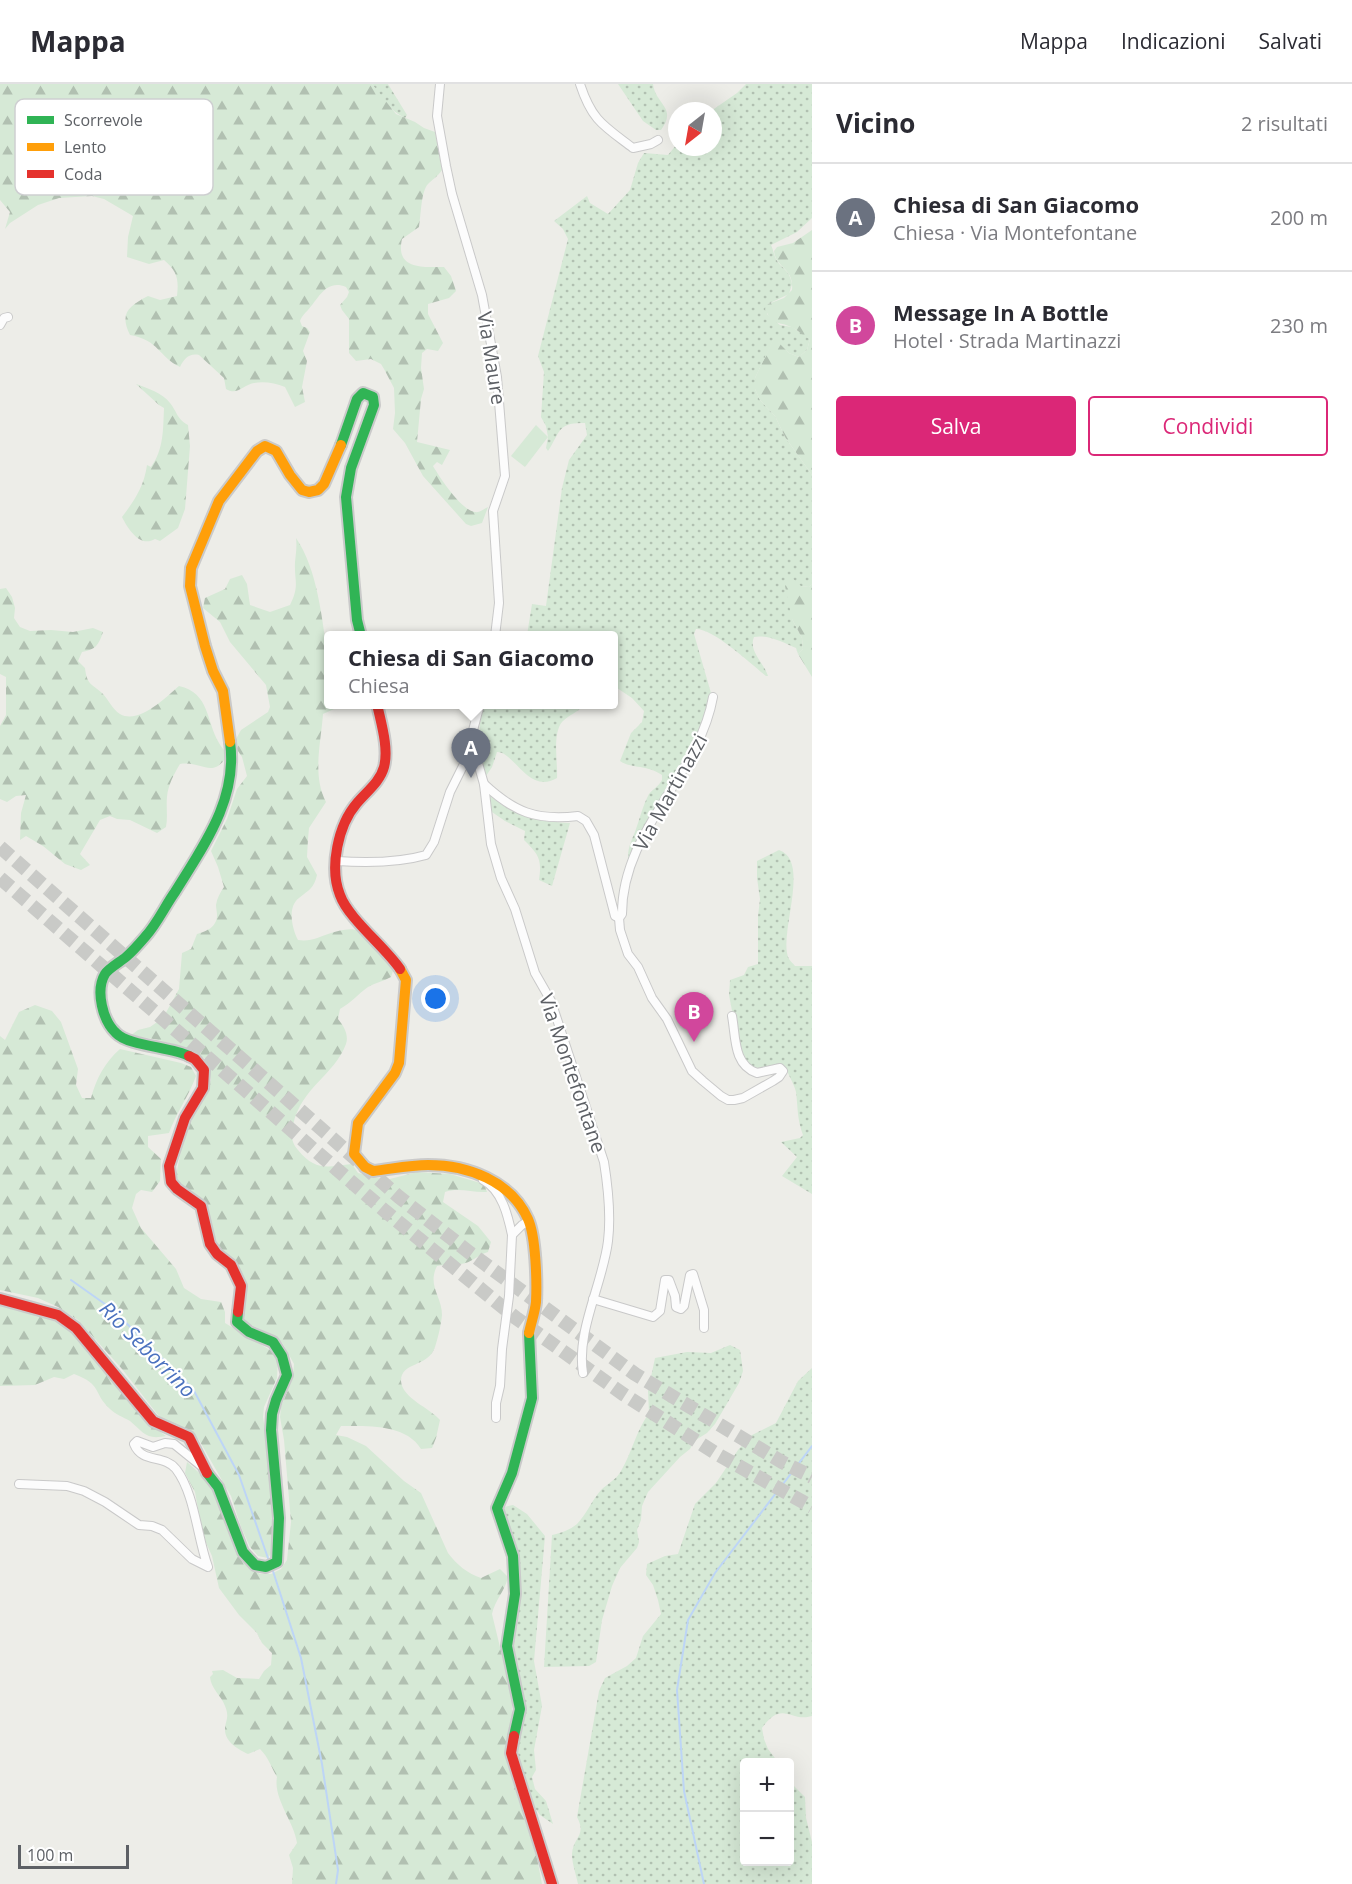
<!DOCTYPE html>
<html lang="it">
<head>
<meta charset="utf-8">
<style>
	body { margin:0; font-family:"Open Sans",sans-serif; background:#f2f2f3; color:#2b2b33 }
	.controls { position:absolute; right:18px; bottom:18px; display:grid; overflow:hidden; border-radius:6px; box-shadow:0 6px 24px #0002 }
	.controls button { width:54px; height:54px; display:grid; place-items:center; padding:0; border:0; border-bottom:2px solid #e1e1e2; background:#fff; color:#2b2b33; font:30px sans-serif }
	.compass { position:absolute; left:668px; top:18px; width:54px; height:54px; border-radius:50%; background:#fff; box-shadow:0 6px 24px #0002; rotate:211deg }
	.scale { position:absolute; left:18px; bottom:15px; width:111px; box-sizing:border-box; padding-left:6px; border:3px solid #5d6065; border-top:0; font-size:16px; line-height:21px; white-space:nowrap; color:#5d6065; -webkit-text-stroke:4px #fff; paint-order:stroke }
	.you { position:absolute; left:436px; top:915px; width:21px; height:21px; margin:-15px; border:4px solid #fff; border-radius:50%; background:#1a73e8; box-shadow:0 0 0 9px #1a73e833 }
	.badge { display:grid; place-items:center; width:39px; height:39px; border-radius:50%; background:#db2777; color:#fff; font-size:20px; font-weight:700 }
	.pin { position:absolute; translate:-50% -50px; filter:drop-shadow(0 2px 3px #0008) }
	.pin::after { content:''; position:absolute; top:32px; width:21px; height:18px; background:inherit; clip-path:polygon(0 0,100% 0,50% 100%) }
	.popup { position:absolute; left:324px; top:547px; width:294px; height:78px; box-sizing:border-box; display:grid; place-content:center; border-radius:6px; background:#fff; filter:drop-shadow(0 2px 4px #0005); font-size:20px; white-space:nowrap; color:#7c7c81 }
	.popup b { font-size:22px; color:#2b2b33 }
	.popup::after { content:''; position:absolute; left:50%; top:100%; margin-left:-12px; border:12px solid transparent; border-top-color:#fff }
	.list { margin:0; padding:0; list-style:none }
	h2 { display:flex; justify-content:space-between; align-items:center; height:78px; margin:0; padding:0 24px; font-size:26px }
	h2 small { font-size:20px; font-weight:400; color:#7c7c81 }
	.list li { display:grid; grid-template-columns:39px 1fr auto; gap:18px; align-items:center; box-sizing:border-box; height:108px; padding:0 24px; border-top:2px solid #e1e1e2 }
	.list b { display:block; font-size:22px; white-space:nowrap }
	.list p { margin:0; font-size:20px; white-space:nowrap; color:#7c7c81 }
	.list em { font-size:20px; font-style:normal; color:#7c7c81 }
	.actions { display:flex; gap:12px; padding:18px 24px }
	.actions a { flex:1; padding:14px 0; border:2px solid #db2777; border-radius:6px; text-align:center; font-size:21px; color:#db2777 }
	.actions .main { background:#db2777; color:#fff }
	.map { position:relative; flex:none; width:812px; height:1800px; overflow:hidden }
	header { display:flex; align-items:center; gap:36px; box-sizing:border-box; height:84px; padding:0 30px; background:#fff; border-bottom:2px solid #e1e1e2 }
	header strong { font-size:28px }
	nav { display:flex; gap:33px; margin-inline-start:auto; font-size:21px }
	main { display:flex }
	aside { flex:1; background:#fff }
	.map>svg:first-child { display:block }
	.grass { fill:url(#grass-dots) }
	.forest { fill:url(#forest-firs) }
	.pitch { fill:#d6e9d6 }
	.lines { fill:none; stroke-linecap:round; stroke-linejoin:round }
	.stream { stroke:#bdd5f6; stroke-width:2 }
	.highway-tunnel { stroke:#c9cac7; stroke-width:14; stroke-dasharray:14 7; stroke-linecap:butt }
	.street-casing { stroke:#c9c9c9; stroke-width:10 }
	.fast-casing { stroke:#cacaca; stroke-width:14 }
	.slow-casing { stroke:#cacaca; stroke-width:14 }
	.jam-casing { stroke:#cacaca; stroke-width:14 }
	.street { stroke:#fcfcfc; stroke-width:8 }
	.fast { stroke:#30b455; stroke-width:10 }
	.slow { stroke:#ff9f0a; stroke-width:10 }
	.jam { stroke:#e5322d; stroke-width:10 }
	.labels { text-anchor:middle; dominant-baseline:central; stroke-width:4.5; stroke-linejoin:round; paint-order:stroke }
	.street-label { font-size:20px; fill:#5d6065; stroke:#fff }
	.water-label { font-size:21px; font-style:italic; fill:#4b72bf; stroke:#fff }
	.key { fill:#fff; stroke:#cecfd1; stroke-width:1.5 }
	.key-label { font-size:16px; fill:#5d6065 }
</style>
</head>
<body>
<header>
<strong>Mappa</strong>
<nav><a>Mappa</a><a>Indicazioni</a><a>Salvati</a></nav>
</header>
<main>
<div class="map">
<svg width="812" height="1800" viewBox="0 0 812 1800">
	<defs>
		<pattern id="grass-dots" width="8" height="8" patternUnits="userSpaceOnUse" patternTransform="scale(1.5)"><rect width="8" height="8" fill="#d6e9d6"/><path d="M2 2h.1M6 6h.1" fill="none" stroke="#b1c0b1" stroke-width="1.8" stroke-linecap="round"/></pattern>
		<pattern id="forest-firs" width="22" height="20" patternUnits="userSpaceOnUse" patternTransform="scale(1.5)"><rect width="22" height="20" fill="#d6e9d6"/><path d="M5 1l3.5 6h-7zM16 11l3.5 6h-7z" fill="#b1c0b1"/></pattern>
	</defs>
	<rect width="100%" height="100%" fill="#edede8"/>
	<g class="grass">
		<path d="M372,0H388L407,31L405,34C390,27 382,14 372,0Z"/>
		<path d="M618,0H653C655,20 678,24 661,46H656L643,37Z"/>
		<path d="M746,0H812V134L797,148L771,161C773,165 774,171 776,175C782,186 789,184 792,200L789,210L768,220L767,230L780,241L792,243L810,255L807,266L799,273L789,269L774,255L755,294V305L760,316L775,332L785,353L812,391V500L809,503L801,502L792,535L802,554L803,565L798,570L796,564C785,559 767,550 754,553C748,567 764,579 768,592H766C751,580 714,545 696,545L694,550L711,609L709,623L699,649L638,757L629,781C626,765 631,759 636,745C640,734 643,721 649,710C653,705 659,702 662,696V691C646,680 631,685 620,677L631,649L642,638L644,627L632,614L614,602V552L527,551L532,520L546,522L562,404L569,376L587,351L585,339C557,338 560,349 548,367L546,364L548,353L546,342L541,333L544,288L538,272L568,155L563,145L554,137L587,112L590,119L608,130L630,106L638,79L644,69L668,71L677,60V63H713V27H711L737,9Z"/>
		<path d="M485,621H584C577,629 567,632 562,638C552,650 558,680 557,694C528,711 514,667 497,668L492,683L486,692C480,668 475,645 485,621Z"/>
		<path d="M489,711C517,734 535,737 570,739L552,802L539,796C542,775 539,771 524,756L525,747L505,737L492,728Z"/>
		<path d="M779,766C812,777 777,852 789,875C790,877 793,879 795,882H812V1110L782,1092L797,1073L781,1058L800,1054L803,1051C797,1035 798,1024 796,1008C794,999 788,991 785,982L779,981L758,987L741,974L729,911L730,896L744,891L748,883L758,880V832L760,815L757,794V777Z"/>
		<path d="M730,1261L740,1266L743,1287L739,1299L715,1340L707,1349L694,1357L690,1365L680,1373L648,1408L642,1422L641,1436L637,1446L639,1458L637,1464L620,1484L612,1502L602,1536L596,1578L589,1582L544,1583L552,1451C561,1449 570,1446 577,1440C586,1431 592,1416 601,1406C607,1400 617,1395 621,1387C632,1368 636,1347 649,1329L648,1307L655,1274L687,1268L711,1269Z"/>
		<path d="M812,1284V1632C790,1639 783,1615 762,1644L764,1655L768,1665L778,1678H744V1778H790V1698L805,1713L806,1734L812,1758V1800H578C576,1790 572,1780 572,1770C573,1753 587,1752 577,1733L599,1607L605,1594L627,1582L636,1574L643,1552L661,1530L658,1516L653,1501L646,1491L647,1480L665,1472L678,1470L695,1420L716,1399L738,1366L746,1357L752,1351L776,1339L798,1297Z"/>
		<polygon points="513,1421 527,1430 545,1452 534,1577 542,1622 534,1666 536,1686 532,1693 535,1705 546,1717 553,1740 540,1731 533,1721 515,1668 521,1646 511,1562 520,1506 519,1486 514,1465 499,1424"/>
	</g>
	<g class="forest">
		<path d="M0,0H372L396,30L415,38L424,44L435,48L442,86C437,93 433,95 428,100C421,107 421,132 419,143L402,155C395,186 423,183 444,183L451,192L456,207L449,214L428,220V230L443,259L438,267L427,265L422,269L421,284L424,305L421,315L417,358L450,366L442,381L437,378L433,382C440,394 461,426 475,428C480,429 483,425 488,423L482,439L471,442L466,440L423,392L405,359L393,345L395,329L394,304L384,285L381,280L371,275L356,277L349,269V235L342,226L340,221L347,213L349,208L346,203C326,195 319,214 308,226C304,230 302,232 300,237L302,242L307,244L310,248L303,267L307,277L302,303L305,318L295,323L285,303C275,299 264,297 254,299C243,301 237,312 226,305L224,294L199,271C189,269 184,275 180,283C159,273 159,256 130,251C119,229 129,222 148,212L160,216L177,212C179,195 177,187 164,176L149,180L127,173L128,153L133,132L104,115L92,112L59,114L38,121L10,139L5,145L10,128L0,116Z"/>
		<path d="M812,146V391L785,353L775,332L760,316L755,305V294L774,254L789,269L799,273L807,266L810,255C803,253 800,247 793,244C781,237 773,243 765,225L768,220L784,214L792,206C794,183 776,185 774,167L777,163L793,159Z"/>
		<path d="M136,300C147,304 163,309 170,319C178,329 176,334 188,341L190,362L185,425L178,444L160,457L155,455C140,464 128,445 122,433C134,417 144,403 147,381L151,383C164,365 163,345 164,324L159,321Z"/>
		<path d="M296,454C318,486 322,536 328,574C331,589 328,606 328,620L343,621L323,630C321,659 312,691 326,718L309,744L308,755L307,773L317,791C314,804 309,806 299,814C287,823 292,844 298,856C311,858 319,853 331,849C339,847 350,843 359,847C371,852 388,876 393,887L391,893C384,897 375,899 368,903C358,910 351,919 340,925L338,935C344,942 349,951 346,960C334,992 302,1002 293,1041C291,1051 291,1058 298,1066C315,1087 327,1083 352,1080L358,1089L386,1096L417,1088L450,1090L484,1100L487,1108C472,1109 459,1103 445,1108L443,1118L478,1142L491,1158L488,1168C478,1171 471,1179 461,1180C453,1182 445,1180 437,1182C427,1202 442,1212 442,1231C441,1241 438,1254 435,1263C428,1284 401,1277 401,1297C402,1314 430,1324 440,1336L436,1354L432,1364L421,1365C406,1340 368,1342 341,1342L336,1351L347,1353L366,1362L404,1397L421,1409L448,1469C457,1481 467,1489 481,1494L500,1485L508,1493C505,1507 495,1516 492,1530L512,1613V1632L507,1654V1679L537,1774L542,1800H292L293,1784L289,1771L297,1759C294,1737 273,1715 277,1693C271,1683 269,1674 260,1665L248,1670C239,1666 225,1658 225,1646C225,1637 230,1634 225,1622C221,1611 211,1605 210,1593L213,1590L212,1587L223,1586L237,1594L259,1595L264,1587L271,1581L272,1569L262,1559L257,1549L239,1531L219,1504L212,1472L203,1452L195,1408L185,1389L187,1378L214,1402L251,1484L260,1490H271L281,1485L287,1476L291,1438L284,1356L280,1333L281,1323L293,1293L294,1280L283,1260L275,1252L245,1238L240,1228V1205L209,1141L180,1101L176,1091L184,1052L211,996L207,976C186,962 155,953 130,952L138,946L150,943L163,934L179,905L182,869L191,865L197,850C207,847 217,843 217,831C217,828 216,824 216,821C217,814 220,809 224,803L218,783L211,767L227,735L237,705L247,692L242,673L236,664V655L241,646L268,628L270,623L266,601L230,558L220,538L203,524L205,514L225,505L230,495L242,491L247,500L250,521L270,528L290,521C300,501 294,497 295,478C296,469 297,462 296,454Z"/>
		<polygon points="792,494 801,502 809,503 812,500 812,593 798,570 803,565 802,554 792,535 785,502"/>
		<path d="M6,504L12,513L15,524L14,534L20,543L30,547L51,546L73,548L93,544L103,548C99,561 95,566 82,568L78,577L85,584C87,601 91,599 102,609C109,616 112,625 120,630C139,641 166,613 179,602C210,609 206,637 219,659C221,663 225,667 228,670C213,697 202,676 180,680C174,690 168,701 167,713C166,723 168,733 166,743L157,749L130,736L117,735L110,732L100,736L80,770L90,781L81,786L65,780L43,762L26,752L20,756L21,729L26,711L16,712L7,718L0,715V642L6,631V593L0,590V505Z"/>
		<path d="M35,921L52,927L61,938L78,985L76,1001L82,1014H91C96,995 105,978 120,965L181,979L191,983L196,992C189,1012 176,1029 169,1049L148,1052V1063L161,1075L160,1097L152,1108L141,1106L136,1110L132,1124L141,1144L176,1185L184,1204L201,1215L221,1218L225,1228V1239L270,1266L278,1273L277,1294L264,1323L263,1333L268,1364L275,1449L274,1465L268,1474L258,1472L250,1463L241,1443L231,1412L199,1356L187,1346L167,1337L158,1331L122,1285L78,1236L58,1223L38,1214L0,1206V952L5,956L19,928Z"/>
		<path d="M0,1220C18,1227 37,1226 54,1234C78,1245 122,1308 141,1331C147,1339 158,1346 166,1352C146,1356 144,1349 130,1337C123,1333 115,1330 110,1325C92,1308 103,1301 74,1290L64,1295L54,1293L35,1301L0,1302Z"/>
	</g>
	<polygon class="pitch" points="536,341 548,353 525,383 511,372"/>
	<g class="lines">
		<g class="stream">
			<polyline points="71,1196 112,1225 193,1305 239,1391 269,1477"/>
			<polyline points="272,1484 301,1574 322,1680 338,1786 336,1800"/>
			<polyline points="704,1800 684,1707 677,1606 688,1536 715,1489 812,1362"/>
		</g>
		<g class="highway-tunnel">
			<polyline points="0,763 399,1113 470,1169 635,1290 782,1378 812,1393"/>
			<polyline points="0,794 385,1127 516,1234 623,1310 717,1370 812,1423"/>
		</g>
		<defs>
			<g id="street">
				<polyline points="440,0 437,32 446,82 452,110 482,211 497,293 505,392 493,427 499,519 495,552"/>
				<path d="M580,0C592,37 604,42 633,64L651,60L658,56"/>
				<polyline points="0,241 4,234 8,233"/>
				<path d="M480,620L472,650L473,662L484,700L491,760L501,794L515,825L535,889L551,917L604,1078C608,1103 611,1132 608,1157C603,1199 576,1247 583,1289"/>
				<path d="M484,700C514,728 536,737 578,732L586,737L594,751L615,832L619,834L622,830C622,746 699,692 713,613"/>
				<path d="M337,777C367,779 398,779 426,771L434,758L450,708L473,662"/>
				<path d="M619,834L620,846L628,870L638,883L652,914L667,935L692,987L703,997L721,1012L728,1016H734L743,1014L773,997L779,993L783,987L780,984L757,989C733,981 736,953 732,932"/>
				<path d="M483,1096C502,1106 508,1132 512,1151"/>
				<polyline points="593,1215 653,1233 660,1227 665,1196 669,1196 675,1212 676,1223 681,1225 684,1222 690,1191 693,1190 704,1226 704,1244"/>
				<polyline points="496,1334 496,1319 500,1302 502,1265 509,1212 512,1151 522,1141 529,1137"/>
				<path d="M19,1400L67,1402L84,1407L105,1418L139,1441L152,1442L162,1446L192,1475L208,1483C197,1453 195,1410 176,1385C164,1370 142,1380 134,1360L137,1357L153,1363L165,1359L174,1360L200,1381"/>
			</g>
			<g id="fast">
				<polyline points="341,361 357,315 363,309 373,313 374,321 351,384 346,413 357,536 361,552"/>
				<path d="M189,972C171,963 128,962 116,949C103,937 95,907 105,890C109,884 120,878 126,873C133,867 139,860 145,853C157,840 165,822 175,808C204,761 238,715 230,658"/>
				<polyline points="207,1389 218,1403 243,1468 255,1481 266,1483 277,1478 279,1434 271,1346 272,1330 276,1316 287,1291 282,1272 273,1258 249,1248 237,1238 238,1228"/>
				<polyline points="514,1652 520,1625 507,1562 515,1510 513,1472 497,1424 512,1389 532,1314 529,1249"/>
			</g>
			<g id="slow">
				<polyline points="230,658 223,607 213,587 205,562 190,502 191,484 219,417 257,367 265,362 276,367 290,391 302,406 309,408 318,406 324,400 341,361"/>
				<path d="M400,885L406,896L399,979L395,989L358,1039L354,1070L365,1083L373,1087C391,1085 410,1081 428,1081C468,1081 511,1097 528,1135C536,1153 537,1198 536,1218C535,1228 531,1239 529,1249"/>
			</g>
			<g id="jam">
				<path d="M377,620C381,639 389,664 384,683C380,698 366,708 357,719C338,741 329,784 340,811C348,834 385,863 400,885"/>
				<polyline points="189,972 195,975 204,986 203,1004 185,1034 169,1082 171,1098 177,1105 201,1122 210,1160 217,1170 231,1181 241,1202 238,1228"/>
				<polyline points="0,1215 58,1231 76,1244 153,1337 189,1353 207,1389"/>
				<polyline points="514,1652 511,1669 552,1800"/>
			</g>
		</defs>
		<use href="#street" class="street-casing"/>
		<use href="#fast" class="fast-casing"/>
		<use href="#slow" class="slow-casing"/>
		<use href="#jam" class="jam-casing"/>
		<use href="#street" class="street"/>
		<use href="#fast" class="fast"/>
		<use href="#slow" class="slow"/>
		<use href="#jam" class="jam"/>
	</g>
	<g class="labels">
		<g class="street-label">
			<text transform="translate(492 274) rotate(81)">Via Maure</text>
			<text transform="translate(670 708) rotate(-61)">Via Martinazzi</text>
			<text transform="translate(573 989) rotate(71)">Via Montefontane</text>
		</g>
		<g class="water-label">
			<text transform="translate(148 1265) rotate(45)">Rio Seborrino</text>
		</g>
	</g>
	<rect x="15" y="15" width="198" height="96" rx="9" class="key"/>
	<rect x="27" y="32" width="27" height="8" fill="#30b455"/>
	<rect x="27" y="59" width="27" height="8" fill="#ff9f0a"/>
	<rect x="27" y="86" width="27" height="8" fill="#e5322d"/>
	<g class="key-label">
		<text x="64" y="42">Scorrevole</text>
		<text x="64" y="69">Lento</text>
		<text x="64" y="96">Coda</text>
	</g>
</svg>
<div class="controls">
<button>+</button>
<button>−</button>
</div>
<svg class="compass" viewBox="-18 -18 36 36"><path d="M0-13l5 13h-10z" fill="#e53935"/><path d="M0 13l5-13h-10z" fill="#7c7c81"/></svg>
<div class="scale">100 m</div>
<div class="you"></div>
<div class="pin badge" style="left:471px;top:694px;background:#6b7280">A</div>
<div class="popup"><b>Chiesa di San Giacomo</b>Chiesa</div>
<div class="pin badge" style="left:694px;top:958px;background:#d1479c">B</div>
</div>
<aside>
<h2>Vicino<small>2 risultati</small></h2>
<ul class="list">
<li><span class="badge" style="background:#6b7280">A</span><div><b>Chiesa di San Giacomo</b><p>Chiesa · Via Montefontane</p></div><em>200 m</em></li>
<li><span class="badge" style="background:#d1479c">B</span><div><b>Message In A Bottle</b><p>Hotel · Strada Martinazzi</p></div><em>230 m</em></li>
</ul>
<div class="actions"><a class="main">Salva</a><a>Condividi</a></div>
</aside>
</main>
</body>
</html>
